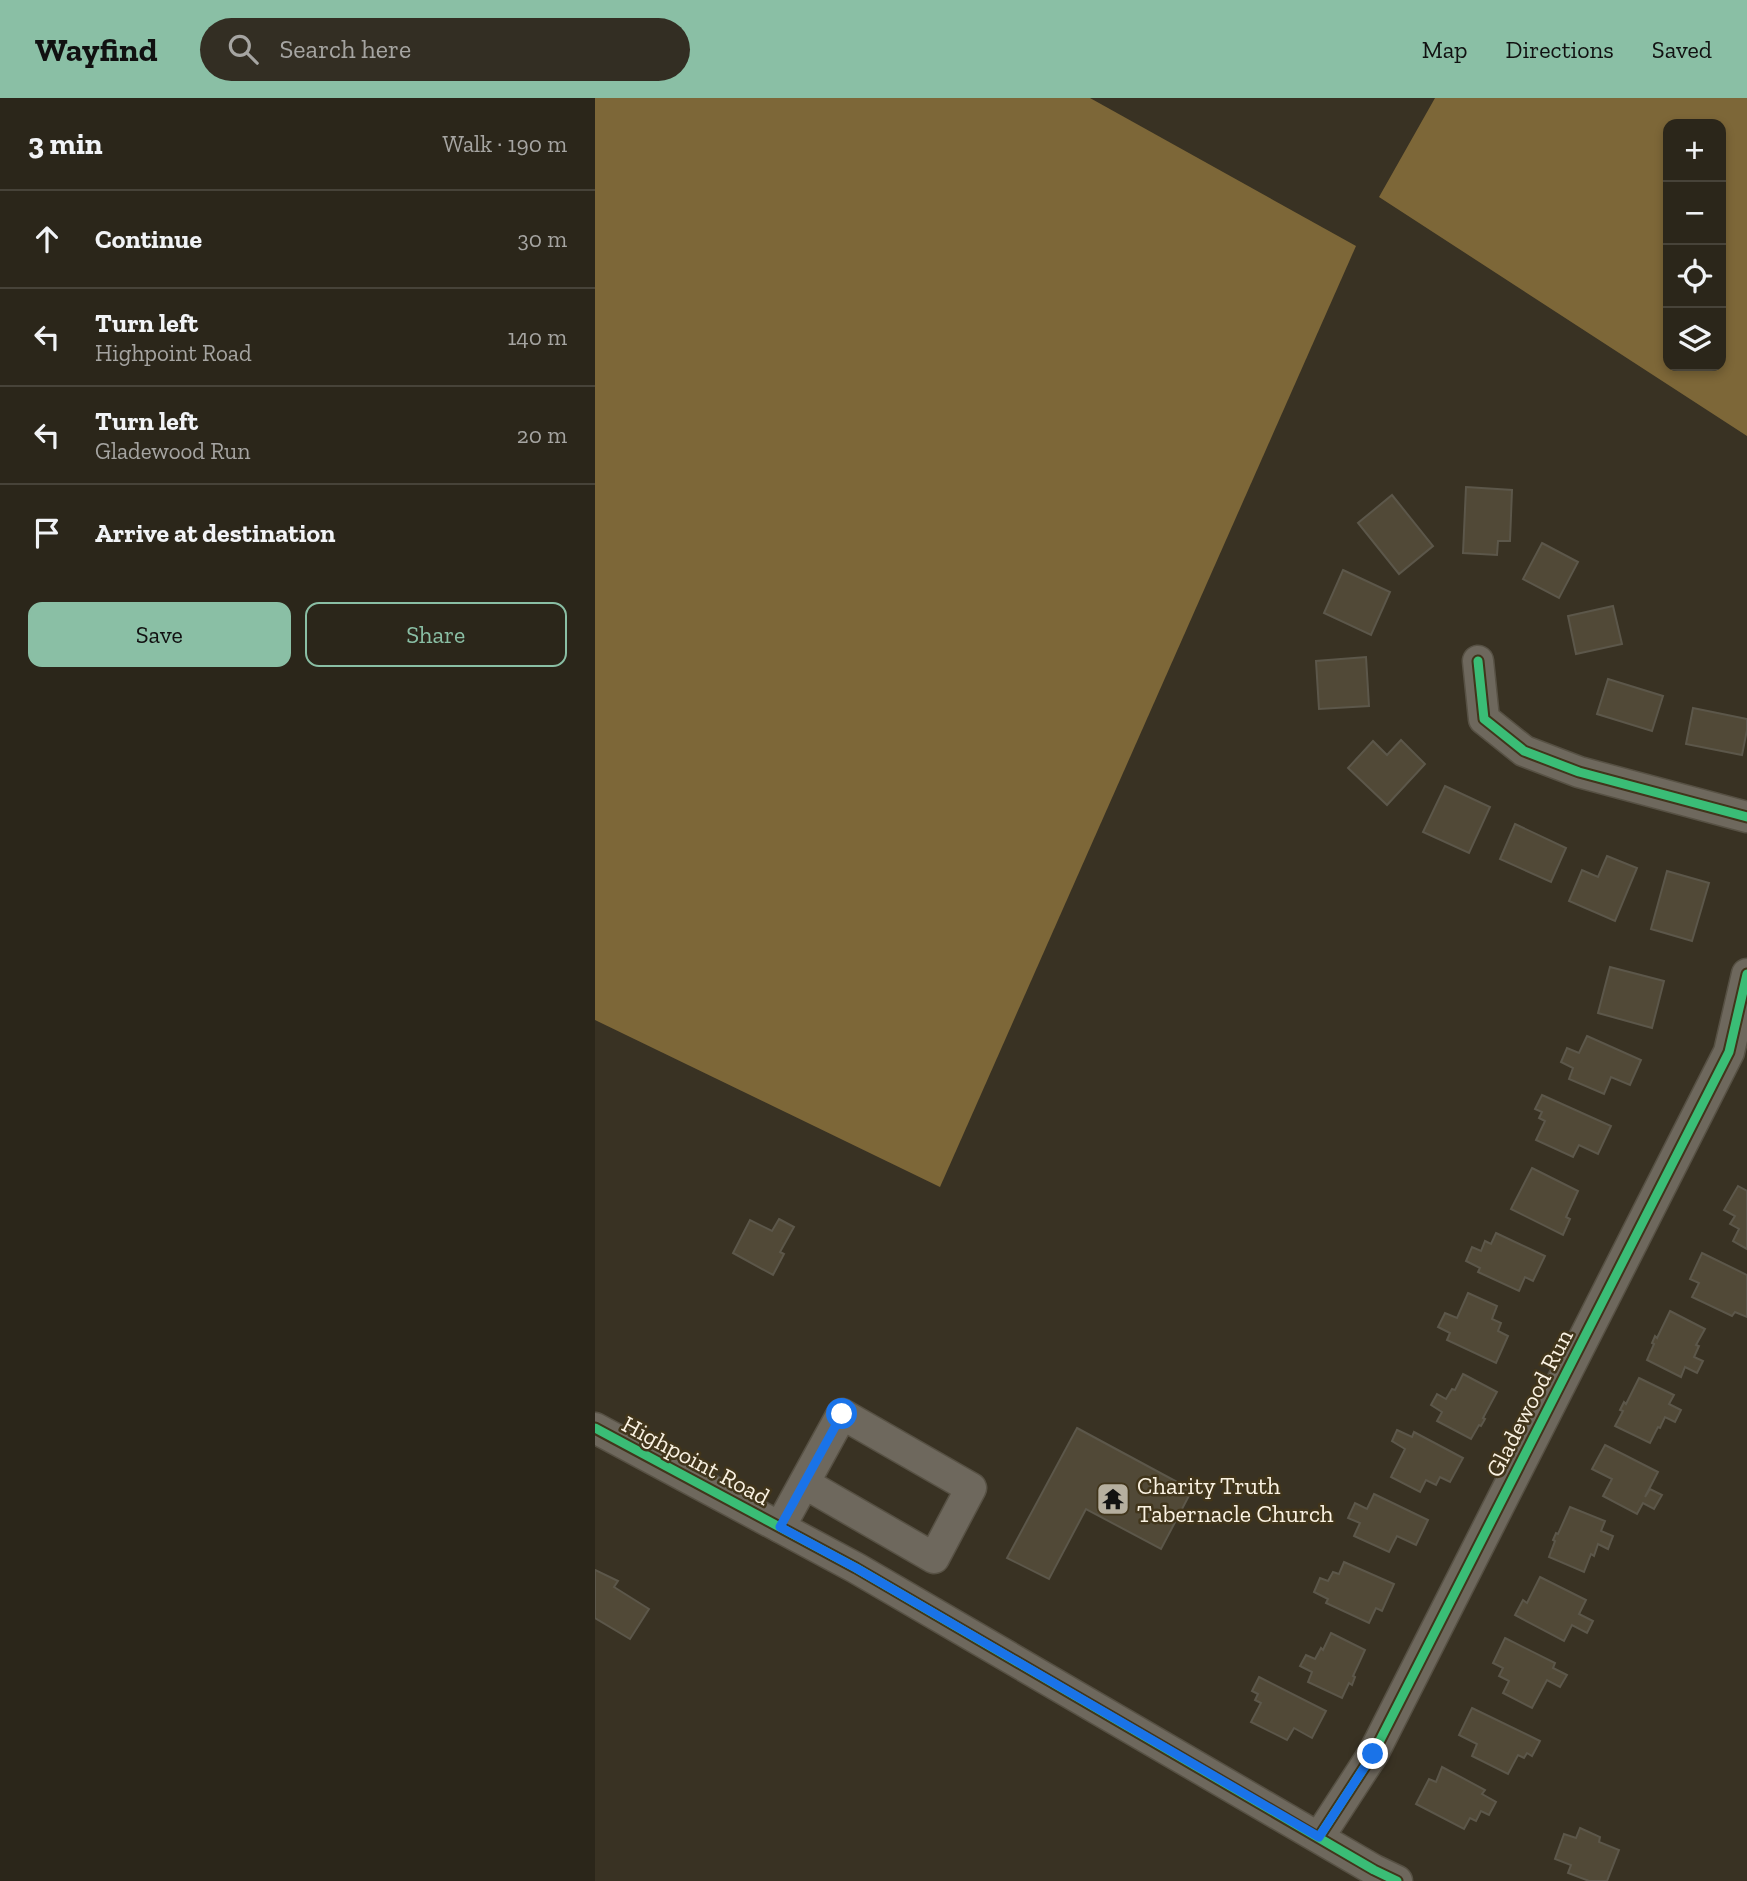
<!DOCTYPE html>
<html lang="en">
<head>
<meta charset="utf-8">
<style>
	body { margin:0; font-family:"Zilla Slab",serif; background:#332e23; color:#f1f3f6 }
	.controls { position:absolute; right:21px; top:21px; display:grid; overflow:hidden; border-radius:14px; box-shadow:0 4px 10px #0003 }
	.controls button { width:63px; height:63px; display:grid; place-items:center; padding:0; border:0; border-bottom:2px solid #474339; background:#2b261a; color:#f1f3f6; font:35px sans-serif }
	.stop { position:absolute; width:21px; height:21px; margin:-16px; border:5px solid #1a73e8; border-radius:50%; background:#fff }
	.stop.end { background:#1a73e8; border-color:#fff; box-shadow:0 2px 7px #0008 }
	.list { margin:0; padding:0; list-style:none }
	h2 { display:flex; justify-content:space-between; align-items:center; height:91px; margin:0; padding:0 28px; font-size:30px }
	h2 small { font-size:23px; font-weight:400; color:#a6a5a2 }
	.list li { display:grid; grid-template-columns:46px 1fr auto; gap:21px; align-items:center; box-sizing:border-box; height:98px; padding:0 28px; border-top:2px solid #474339 }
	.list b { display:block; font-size:26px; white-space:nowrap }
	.list p { margin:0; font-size:23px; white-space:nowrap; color:#a6a5a2 }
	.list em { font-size:23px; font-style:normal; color:#a6a5a2 }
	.actions { display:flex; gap:14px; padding:21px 28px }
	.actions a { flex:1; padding:16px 0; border:2px solid #8abfa5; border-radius:14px; text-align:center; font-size:24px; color:#8abfa5 }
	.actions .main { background:#8abfa5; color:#111 }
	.icon { flex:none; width:38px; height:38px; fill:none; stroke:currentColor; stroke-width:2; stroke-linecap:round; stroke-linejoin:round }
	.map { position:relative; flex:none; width:1152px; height:1783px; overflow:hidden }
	header { display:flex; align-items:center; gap:42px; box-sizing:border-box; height:98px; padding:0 35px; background:#8abfa5; color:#111 }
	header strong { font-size:33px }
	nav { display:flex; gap:38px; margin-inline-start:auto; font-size:24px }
	.search { width:490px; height:63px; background:#332e23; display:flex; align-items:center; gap:18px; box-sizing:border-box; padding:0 24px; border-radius:38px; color:#a6a5a2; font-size:26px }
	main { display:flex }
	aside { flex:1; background:#2b261a }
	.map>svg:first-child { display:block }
	.forest { fill:#7d6738; fill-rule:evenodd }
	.building { fill:#514937; stroke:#5c574a; stroke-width:2 }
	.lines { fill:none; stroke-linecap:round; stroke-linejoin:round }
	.minor-casing { stroke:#575144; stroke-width:33 }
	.minor { stroke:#6e685d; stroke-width:30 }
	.cycleway-casing { stroke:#41351b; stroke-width:13 }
	.cycleway { stroke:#3abd76; stroke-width:9 }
	.route { stroke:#1a73e8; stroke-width:9 }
	.labels { text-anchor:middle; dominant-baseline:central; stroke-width:5; stroke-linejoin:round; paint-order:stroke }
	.street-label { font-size:24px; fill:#faf2e2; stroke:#41351b }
	.poi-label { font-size:24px; fill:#faf2e2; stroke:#41351b; text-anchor:start }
</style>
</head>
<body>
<header>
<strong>Wayfind</strong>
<div class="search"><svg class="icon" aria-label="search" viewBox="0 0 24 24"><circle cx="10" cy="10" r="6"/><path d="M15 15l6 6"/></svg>Search here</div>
<nav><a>Map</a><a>Directions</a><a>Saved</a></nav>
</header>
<main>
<aside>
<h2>3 min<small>Walk · 190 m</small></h2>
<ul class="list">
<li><svg class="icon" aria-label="ahead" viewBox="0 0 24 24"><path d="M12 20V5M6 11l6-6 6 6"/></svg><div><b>Continue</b></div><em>30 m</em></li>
<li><svg class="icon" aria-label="left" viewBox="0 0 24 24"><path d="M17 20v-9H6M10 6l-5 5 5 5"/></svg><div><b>Turn left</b><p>Highpoint Road</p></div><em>140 m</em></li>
<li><svg class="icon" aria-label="left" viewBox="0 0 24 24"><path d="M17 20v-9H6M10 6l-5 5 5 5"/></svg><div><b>Turn left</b><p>Gladewood Run</p></div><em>20 m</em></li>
<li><svg class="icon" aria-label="arrive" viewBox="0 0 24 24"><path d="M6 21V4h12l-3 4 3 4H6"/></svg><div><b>Arrive at destination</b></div></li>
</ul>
<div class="actions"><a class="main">Save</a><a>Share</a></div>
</aside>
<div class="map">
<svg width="1152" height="1783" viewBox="0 0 1152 1783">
	<rect width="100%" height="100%" fill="#393223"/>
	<g class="forest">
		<polygon points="0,0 495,0 761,148 345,1089 0,922"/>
		<path d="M840,0H1152V338L784,99ZM1126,26V268H1073V26Z"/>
	</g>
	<g class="building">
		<polygon points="871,389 917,392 915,443 903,443 902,457 868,455"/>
		<polygon points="797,397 838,448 804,476 763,425"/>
		<polygon points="947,445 983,464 964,500 928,481"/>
		<polygon points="748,472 795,494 776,537 729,515"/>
		<polygon points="1018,508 1027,546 981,556 973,518"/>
		<polygon points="771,559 774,608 724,611 721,563"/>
		<polygon points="1013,581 1068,598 1057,633 1002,616"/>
		<polygon points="1098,610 1152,621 1152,632 1147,657 1091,646"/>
		<polygon points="806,642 830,666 792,707 753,670 778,643 792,657"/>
		<polygon points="850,688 895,709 874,755 828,734"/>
		<polygon points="920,726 971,750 956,784 905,761"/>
		<polygon points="1012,758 1042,770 1020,823 974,803 987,772 1003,779"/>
		<polygon points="1072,773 1114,785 1097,843 1056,831"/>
		<polygon points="1015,869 1069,883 1057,930 1003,915"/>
		<polygon points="992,938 1046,962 1035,987 1016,979 1009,996 974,981 978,970 966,964 972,950 984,955"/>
		<polygon points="947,997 1016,1028 1003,1056 984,1047 978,1059 941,1042 950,1023 944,1020 947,1014 940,1011"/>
		<polygon points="937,1070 983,1093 971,1119 975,1121 968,1137 916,1111"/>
		<polygon points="1143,1088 1152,1093 1152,1151 1138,1143 1144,1131 1135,1126 1140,1118 1129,1112"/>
		<polygon points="184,1121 199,1129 185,1154 189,1156 178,1177 138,1155 155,1122 177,1133"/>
		<polygon points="901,1135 950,1158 938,1183 930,1179 924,1193 883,1174 885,1170 871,1163 877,1149 886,1153 890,1143 896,1146"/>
		<polygon points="1107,1155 1152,1177 1152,1219 1140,1214 1137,1218 1097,1199 1104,1185 1095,1181"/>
		<polygon points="873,1195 902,1208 897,1221 906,1225 903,1233 913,1238 901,1265 852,1242 855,1235 843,1229 850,1215 862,1220"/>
		<polygon points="1075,1213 1110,1231 1101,1247 1104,1248 1099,1259 1108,1263 1102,1275 1090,1269 1086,1279 1052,1262 1059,1246 1057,1245 1060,1238 1062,1240"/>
		<polygon points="868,1276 902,1294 888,1320 890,1321 886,1328 884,1327 876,1341 842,1323 847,1314 836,1307 842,1296 851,1301 857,1291 860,1292"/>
		<polygon points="1044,1280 1079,1297 1074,1306 1086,1312 1080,1324 1070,1319 1065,1330 1063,1329 1055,1345 1020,1328 1028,1313 1025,1312 1029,1304 1031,1306"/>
		<polygon points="482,1330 597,1392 566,1451 491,1411 454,1481 412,1460"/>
		<polygon points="802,1332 817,1339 819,1334 868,1360 855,1384 845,1379 841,1387 831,1382 825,1394 796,1379 810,1351 797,1343"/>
		<polygon points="1010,1347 1063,1374 1050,1399 1055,1391 1067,1397 1059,1411 1048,1405 1042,1416 1008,1398 1017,1381 997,1371"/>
		<polygon points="779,1396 833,1422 821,1447 802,1438 794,1454 759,1438 765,1425 753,1420 760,1405 772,1411"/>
		<polygon points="975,1409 1010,1423 1006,1433 1018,1438 1013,1451 1003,1446 999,1458 996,1456 989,1474 954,1459 960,1443 958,1442 961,1435 963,1436"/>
		<polygon points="749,1464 799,1486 787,1513 781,1510 774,1525 731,1505 733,1501 719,1494 725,1480 733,1483 738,1474 744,1476"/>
		<polygon points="0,1472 23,1483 19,1489 54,1511 35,1541 0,1520"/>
		<polygon points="945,1479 991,1502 984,1516 998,1523 992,1535 977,1527 969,1543 920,1517 928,1502 932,1505"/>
		<polygon points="736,1535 770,1552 758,1578 760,1579 757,1587 754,1585 747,1600 713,1584 717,1574 705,1568 711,1557 720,1561 726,1550 728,1552"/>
		<polygon points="910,1540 960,1565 958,1570 972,1577 965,1589 952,1582 937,1610 908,1595 914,1583 904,1578 908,1570 898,1565"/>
		<polygon points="664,1579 731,1613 717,1640 699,1630 692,1642 656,1624 666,1605 660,1602 663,1596 657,1593"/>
		<polygon points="877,1610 945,1643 937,1658 932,1655 929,1660 923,1657 913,1676 877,1658 882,1646 864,1637"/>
		<polygon points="847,1669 890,1692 887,1696 901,1704 894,1717 886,1713 881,1723 875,1720 869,1731 821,1706 834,1681 841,1684"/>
		<polygon points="985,1730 1005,1739 1004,1744 1024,1752 1012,1783 994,1783 973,1775 976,1767 960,1761 969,1736 981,1740"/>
	</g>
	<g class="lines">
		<defs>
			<g id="minor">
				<polyline points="883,563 889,621 929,653 984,674 1152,719"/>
				<polyline points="0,1330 261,1470 779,1772 802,1783"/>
				<polyline points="185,1429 247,1316 376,1390 339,1460 209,1385"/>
				<polyline points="724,1739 778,1656 1134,954 1152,876"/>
			</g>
		</defs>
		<use href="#minor" class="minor-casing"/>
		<use href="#minor" class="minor"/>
		<defs>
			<g id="cycleway">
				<polyline points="883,563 889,621 929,653 984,674 1152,719"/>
				<polyline points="0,1330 261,1470 779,1772 802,1783"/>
				<polyline points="724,1739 778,1656 1134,954 1152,876"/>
			</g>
		</defs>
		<use href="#cycleway" class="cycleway-casing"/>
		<use href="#cycleway" class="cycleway"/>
	</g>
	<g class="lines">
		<polyline class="route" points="247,1316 185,1429 261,1470 724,1739 778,1656"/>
	</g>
	<defs>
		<symbol id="temple-square" viewBox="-11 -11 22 22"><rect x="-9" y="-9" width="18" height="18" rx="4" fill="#b6af9f" stroke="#41351b"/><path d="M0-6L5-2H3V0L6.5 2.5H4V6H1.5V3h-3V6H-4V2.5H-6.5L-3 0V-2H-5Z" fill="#111"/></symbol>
	</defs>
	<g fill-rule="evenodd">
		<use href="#temple-square" x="499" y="1382" width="38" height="38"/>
	</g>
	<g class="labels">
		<g class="street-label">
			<text transform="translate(934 1305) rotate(-63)">Gladewood Run</text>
			<text transform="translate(101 1362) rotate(28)">Highpoint Road</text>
		</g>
		<g class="poi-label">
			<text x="542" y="1387">Charity Truth<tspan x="542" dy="28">Tabernacle Church</tspan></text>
		</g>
	</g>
</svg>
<div class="controls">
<button>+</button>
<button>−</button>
<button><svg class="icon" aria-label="locate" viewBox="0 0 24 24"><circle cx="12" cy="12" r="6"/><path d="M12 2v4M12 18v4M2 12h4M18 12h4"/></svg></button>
<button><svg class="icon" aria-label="layers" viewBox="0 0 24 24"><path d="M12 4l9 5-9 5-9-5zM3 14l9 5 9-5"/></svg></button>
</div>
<div class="stop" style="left:247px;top:1316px"></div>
<div class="stop end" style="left:778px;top:1656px"></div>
</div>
</main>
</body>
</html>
